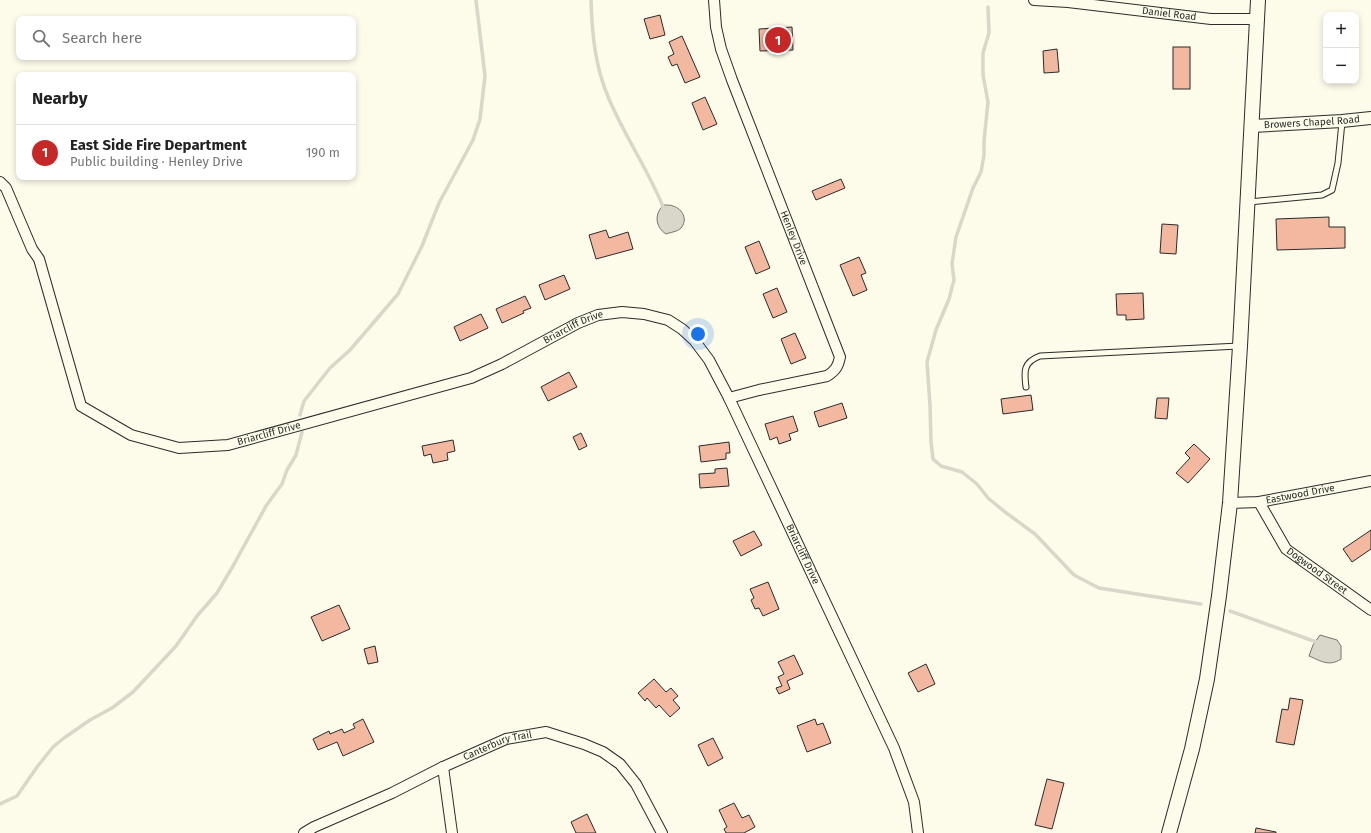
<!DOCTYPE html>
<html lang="en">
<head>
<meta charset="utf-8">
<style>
	body { margin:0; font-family:"Fira Sans",sans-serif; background:#f2f2f2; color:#222 }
	.controls { position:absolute; right:12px; top:12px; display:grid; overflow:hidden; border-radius:8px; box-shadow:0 2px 6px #0003 }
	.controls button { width:36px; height:36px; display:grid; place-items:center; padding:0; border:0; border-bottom:1px solid #e0e0e0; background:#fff; color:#222; font:20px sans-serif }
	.you { position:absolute; left:698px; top:334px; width:14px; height:14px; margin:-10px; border:3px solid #fff; border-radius:50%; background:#1a73e8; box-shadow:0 0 0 6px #1a73e833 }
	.badge { display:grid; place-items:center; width:26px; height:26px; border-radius:50%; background:#c62828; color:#fff; font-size:13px; font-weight:700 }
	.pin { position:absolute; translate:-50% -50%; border:2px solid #fff; box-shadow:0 1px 4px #0006 }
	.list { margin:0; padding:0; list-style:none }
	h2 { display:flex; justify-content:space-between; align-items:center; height:52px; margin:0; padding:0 16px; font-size:17px }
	h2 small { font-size:13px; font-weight:400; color:#767676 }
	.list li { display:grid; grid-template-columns:26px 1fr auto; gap:12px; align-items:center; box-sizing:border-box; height:56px; padding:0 16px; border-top:1px solid #e0e0e0 }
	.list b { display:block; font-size:15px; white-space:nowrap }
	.list p { margin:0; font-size:13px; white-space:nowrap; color:#767676 }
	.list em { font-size:13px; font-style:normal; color:#767676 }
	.icon { flex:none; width:22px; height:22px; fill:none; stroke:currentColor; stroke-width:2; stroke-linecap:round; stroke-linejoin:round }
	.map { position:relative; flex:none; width:1371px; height:833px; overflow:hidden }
	.search { position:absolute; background:#fff; box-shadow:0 2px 6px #0003; left:16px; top:16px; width:340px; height:44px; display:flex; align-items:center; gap:10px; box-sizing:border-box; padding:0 14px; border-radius:8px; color:#767676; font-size:15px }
	.panel { position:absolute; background:#fff; box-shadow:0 2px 6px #0003; left:16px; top:72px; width:340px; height:108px; border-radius:8px }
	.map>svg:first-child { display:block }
	.water { fill:#d8d7c9; stroke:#74746e }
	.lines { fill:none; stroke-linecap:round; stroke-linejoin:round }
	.stream { stroke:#d8d7c9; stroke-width:3.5 }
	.building { fill:#f2b8a0; stroke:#2b2b2b }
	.service-casing { stroke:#2b2b2b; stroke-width:7 }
	.minor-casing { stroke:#2b2b2b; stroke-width:12 }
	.tertiary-casing { stroke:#2b2b2b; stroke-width:14 }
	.secondary-casing { stroke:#2b2b2b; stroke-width:16 }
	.service { stroke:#fdfbea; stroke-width:5 }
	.minor { stroke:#fdfbea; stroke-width:10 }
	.tertiary { stroke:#fdfbea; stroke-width:12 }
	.secondary { stroke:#fdfbea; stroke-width:14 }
	.labels { text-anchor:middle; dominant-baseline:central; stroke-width:3; stroke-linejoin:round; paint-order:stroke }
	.street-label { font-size:10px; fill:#2b2b2b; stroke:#fdfbea }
</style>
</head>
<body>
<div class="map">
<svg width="1371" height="833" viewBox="0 0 1371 833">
	<rect width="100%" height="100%" fill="#fdfbea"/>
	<g class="water">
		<path d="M664,205C667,205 671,205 673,206C683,209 688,220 681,228C677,232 671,232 666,234C655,227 654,213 664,205Z"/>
		<path d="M1320,635L1337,640L1341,646V659C1329,667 1321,661 1309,656L1313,645Z"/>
	</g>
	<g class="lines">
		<g class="stream">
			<path d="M591,0C592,34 595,67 609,99C625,137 649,171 664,209"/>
			<polyline points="988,7 989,33 983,53 983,75 988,102 984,141 984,155 981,172 973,188 956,237 952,264 954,280 949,299 936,330 927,362 930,405 931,442 933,459 941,466 962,472 977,484 988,498 1005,512 1035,534 1074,575 1099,588 1201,604"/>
			<polyline points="300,415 304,401 330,368 350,350 398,294 422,246 439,203 473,140 480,119 485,76 476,0"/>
			<polyline points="1230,611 1319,643"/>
			<polyline points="0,804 17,796 37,767 53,747 64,738 90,720 112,708 133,692 176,646 197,616 217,593 233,566 266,506 282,484 287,470 296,455 302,432"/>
		</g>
	</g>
	<g class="building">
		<polygon points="660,15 665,35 650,39 644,19"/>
		<polygon points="792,27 793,50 760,51 759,29"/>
		<polygon points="682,36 700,77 685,83 677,64 672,66 668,57 674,54 669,42"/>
		<rect x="1173" y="47" width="17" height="42"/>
		<polygon points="1057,49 1059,72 1044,73 1043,51"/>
		<polygon points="705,97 717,124 703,130 692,103"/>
		<polygon points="841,179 845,188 816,200 812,191"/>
		<polygon points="1329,217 1329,227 1345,227 1345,248 1277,250 1276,219"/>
		<polygon points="1162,224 1178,225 1176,254 1160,253"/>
		<polygon points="606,230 609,238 628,232 633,249 596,259 589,235"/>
		<polygon points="759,241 770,268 756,274 745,247"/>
		<polygon points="859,257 866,273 861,275 867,290 853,296 840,265"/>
		<polygon points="564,275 570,289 545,300 539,285"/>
		<polygon points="777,288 787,312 773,318 763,294"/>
		<polygon points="1143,293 1144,319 1126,320 1126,315 1117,315 1116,294"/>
		<polygon points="525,296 531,308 523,311 524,313 502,323 496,309"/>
		<polygon points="481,314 488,328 460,341 454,327"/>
		<polygon points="795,333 806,358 791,364 781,339"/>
		<polygon points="569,372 577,387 548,401 541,387"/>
		<polygon points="1031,395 1033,410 1003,414 1001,399"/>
		<polygon points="1157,398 1169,398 1167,419 1155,418"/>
		<polygon points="842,403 847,418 819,427 814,412"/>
		<polygon points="793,416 798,431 789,434 791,440 779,444 777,437 770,440 765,424"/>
		<polygon points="581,433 587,446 579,450 573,437"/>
		<polygon points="453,440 455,451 447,453 448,460 433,463 431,454 424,456 422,446"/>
		<polygon points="729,442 730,453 726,453 726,459 701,462 699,446"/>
		<polygon points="1194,444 1210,459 1188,483 1176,473 1190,458 1185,453"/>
		<polygon points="727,468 729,486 700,488 699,474 715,473 715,469"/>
		<polygon points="1371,530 1371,549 1352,562 1343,549"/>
		<polygon points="754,531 762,545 741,556 733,541"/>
		<polygon points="768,582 779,609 763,616 759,608 755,609 751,600 754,598 750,589"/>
		<polygon points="339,605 350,629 322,641 311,617"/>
		<polygon points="375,646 378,662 368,664 364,649"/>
		<polygon points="794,655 803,674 787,681 790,689 779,694 776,688 782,686 778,677 784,674 778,662"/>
		<polygon points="926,664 935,684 918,692 908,673"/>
		<polygon points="654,679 666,692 671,688 678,696 673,700 680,708 670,717 659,705 656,708 647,698 645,701 638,693"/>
		<polygon points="1290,698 1303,700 1294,745 1276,742 1282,709 1288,710"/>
		<polygon points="363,719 374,742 343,756 337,742 318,750 313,739 329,731 330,734 342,729 344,733 355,728 353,724"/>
		<polygon points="815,719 817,725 823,723 831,743 807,752 797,726"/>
		<polygon points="713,738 723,758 708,766 698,745"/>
		<polygon points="1047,779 1064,783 1052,829 1035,825"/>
		<polygon points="734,803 742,818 749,815 755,827 744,833 726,833 724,829 727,827 719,810"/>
		<polygon points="587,814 596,833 576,833 571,822"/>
		<polygon points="1256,828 1276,832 1276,833 1255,833"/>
	</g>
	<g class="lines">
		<defs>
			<g id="service">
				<polyline points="1249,202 1322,195 1332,190 1338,163 1342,122"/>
				<path d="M1026,387C1024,372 1023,362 1040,356L1239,346"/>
			</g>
			<g id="minor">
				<path id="s1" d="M714,0L716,27L721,49L732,80L840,357C838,367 835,371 827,376L759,390L729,398"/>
				<path id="s2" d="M1034,0L1068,2L1211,19H1257"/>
				<path id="s3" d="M0,182L6,188L32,249L39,259L81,406L131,435L179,448L228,445L471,378L502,364L578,323L598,315L622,312L644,314L668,320L682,329L694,340L709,360L729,398L894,748L914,802L918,833"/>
				<path id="s4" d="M1259,502L1286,549L1371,610"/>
				<path id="s5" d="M1230,503L1259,502L1371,481"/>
				<polyline points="443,767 452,833"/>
				<path id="s6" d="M304,833L314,827L392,793L443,767L506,739L546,732L584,744L603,752L620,764L636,784L662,833"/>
			</g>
			<g id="tertiary">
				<path id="s7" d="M1252,126L1342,121L1371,118"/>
			</g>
			<polyline id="secondary" points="1169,833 1192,749 1207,679 1219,596 1230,503 1240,346 1258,0"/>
		</defs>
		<use href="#service" class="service-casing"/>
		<use href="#minor" class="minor-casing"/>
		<use href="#tertiary" class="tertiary-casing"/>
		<use href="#secondary" class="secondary-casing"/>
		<use href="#service" class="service"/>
		<use href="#minor" class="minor"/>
		<use href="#tertiary" class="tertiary"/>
		<use href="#secondary" class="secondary"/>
	</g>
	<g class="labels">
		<g class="street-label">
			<text stroke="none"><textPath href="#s2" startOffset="136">Daniel Road</textPath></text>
			<text stroke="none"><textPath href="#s7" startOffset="60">Browers Chapel Road</textPath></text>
			<text stroke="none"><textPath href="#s1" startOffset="252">Henley Drive</textPath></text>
			<text stroke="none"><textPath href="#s3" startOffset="763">Briarcliff Drive</textPath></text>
			<text stroke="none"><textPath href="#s3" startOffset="439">Briarcliff Drive</textPath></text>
			<text stroke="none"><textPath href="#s5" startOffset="71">Eastwood Drive</textPath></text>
			<text stroke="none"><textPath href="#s3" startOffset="1135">Briarcliff Drive</textPath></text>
			<text stroke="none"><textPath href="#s4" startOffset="92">Dogwood Street</textPath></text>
			<text stroke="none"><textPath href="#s6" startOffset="213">Canterbury Trail</textPath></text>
		</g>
	</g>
</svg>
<div class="controls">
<button>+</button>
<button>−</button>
</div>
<div class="you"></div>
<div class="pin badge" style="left:778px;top:40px">1</div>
<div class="search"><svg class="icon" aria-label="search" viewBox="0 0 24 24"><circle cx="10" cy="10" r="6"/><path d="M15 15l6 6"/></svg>Search here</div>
<section class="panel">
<h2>Nearby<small></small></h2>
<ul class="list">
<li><span class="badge">1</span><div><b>East Side Fire Department</b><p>Public building · Henley Drive</p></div><em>190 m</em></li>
</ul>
</section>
</div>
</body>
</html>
